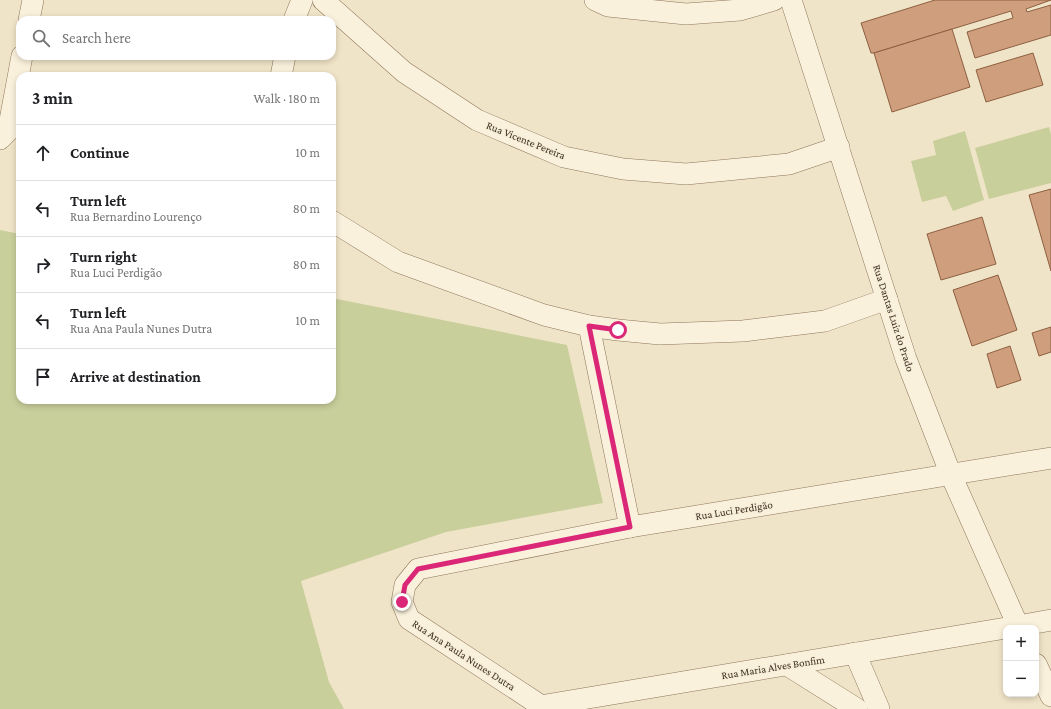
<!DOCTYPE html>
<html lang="en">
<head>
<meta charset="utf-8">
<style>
	body { margin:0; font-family:"Crimson Pro",serif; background:#f2f2f2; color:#202124 }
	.controls { position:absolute; right:12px; bottom:12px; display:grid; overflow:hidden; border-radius:8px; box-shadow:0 2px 6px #0003 }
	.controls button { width:36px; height:36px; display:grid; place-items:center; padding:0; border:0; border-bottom:1px solid #e0e0e0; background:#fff; color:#202124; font:20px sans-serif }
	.stop { position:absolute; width:12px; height:12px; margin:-9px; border:3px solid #db2777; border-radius:50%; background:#fff }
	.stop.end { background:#db2777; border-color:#fff; box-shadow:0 1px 4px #0008 }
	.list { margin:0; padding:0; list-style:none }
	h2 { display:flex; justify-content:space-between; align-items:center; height:52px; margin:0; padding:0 16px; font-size:17px }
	h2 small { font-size:13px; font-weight:400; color:#757577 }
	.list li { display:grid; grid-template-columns:26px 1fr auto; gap:12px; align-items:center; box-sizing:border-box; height:56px; padding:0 16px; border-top:1px solid #e0e0e0 }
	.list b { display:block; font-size:15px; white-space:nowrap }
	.list p { margin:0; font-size:13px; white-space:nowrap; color:#757577 }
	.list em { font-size:13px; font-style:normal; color:#757577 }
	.icon { flex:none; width:22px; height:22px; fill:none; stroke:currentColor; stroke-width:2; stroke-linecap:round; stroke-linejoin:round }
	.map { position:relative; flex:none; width:1051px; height:709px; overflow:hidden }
	.search { position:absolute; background:#fff; box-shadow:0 2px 6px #0003; left:16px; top:16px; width:320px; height:44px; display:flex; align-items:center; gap:10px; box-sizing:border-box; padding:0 14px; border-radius:12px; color:#757577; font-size:15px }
	.panel { position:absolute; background:#fff; box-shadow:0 2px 6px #0003; left:16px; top:72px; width:320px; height:332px; border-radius:12px }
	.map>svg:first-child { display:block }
	.green { fill:#c9cf9b }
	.building { fill:#cf9f7d; stroke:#8d5f41 }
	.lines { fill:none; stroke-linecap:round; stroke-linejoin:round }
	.minor-casing { stroke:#8d765c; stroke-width:22 }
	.minor { stroke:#faf1dc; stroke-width:21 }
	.route { stroke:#db2777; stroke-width:5 }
	.labels { text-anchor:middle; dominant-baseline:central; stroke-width:3; stroke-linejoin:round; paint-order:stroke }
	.street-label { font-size:11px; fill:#3d2e20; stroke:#f7eed8 }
</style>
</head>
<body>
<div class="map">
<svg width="1051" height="709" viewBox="0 0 1051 709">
	<rect width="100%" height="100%" fill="#f0e4c8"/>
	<g class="green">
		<polygon points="1049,127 1051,134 1051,183 989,199 975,148"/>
		<polygon points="965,131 984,200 953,211 946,196 922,202 911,161 936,155 933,141"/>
		<polygon points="0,230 20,234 20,400 332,400 332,298 567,345 603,503 446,532 301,581 329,682 344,709 0,709"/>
	</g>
	<g class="building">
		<polygon points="935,0 1051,0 1026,9 1027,12 1051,5 1051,35 975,58 967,32 1013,18 1011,11 874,53 871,53 861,23"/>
		<polygon points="952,29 970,87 892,112 874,53"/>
		<polygon points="1033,53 1043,85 986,102 976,70"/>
		<polygon points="1051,189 1051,271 1029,195"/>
		<polygon points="982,217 996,264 941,280 927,234"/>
		<polygon points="998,275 1017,330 972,346 953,290"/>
		<polygon points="1051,327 1051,352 1039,356 1032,333"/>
		<polygon points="1010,346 1021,380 997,388 987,354"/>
	</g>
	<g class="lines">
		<defs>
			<g id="minor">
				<polyline points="323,0 404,72 477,120 564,157 623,169 686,174 789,164 839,147"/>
				<polyline points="595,0 608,6 686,14 740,10 774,0"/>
				<polyline points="791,0 906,359 951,475 1019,628"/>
				<polyline points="29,20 33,0"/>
				<polyline points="294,20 302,0"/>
				<polyline points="281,76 285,56"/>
				<polyline points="0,139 8,131 22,56"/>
				<polyline points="332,221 398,262 544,315 589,326 618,330 660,334 743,331 825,321 887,299"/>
				<polyline points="589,326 630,527"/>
				<polyline points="1007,628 1051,620"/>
				<polyline points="855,653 879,709"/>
				<polyline points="1036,664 1051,696"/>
				<polyline points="787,665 857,709"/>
				<polyline points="540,706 1006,628"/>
				<polyline points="546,709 409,619 402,602 405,585 418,569 630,527 1051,458"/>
			</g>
		</defs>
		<use href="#minor" class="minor-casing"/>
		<use href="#minor" class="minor"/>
	</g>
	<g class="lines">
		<polyline class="route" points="402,602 405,585 418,569 630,527 589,326 618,330"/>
	</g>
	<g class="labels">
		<g class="street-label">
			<text transform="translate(526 140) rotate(22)">Rua Vicente Pereira</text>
			<text transform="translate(894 318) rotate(72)">Rua Dantas Luiz do Prado</text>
			<text transform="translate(734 510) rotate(-9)">Rua Luci Perdigão</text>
			<text transform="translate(464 655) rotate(33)">Rua Ana Paula Nunes Dutra</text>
			<text transform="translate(773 667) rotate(-9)">Rua Maria Alves Bonfim</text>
		</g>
	</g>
</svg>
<div class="controls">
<button>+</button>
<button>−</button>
</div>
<div class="stop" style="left:618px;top:330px"></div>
<div class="stop end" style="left:402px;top:602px"></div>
<div class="search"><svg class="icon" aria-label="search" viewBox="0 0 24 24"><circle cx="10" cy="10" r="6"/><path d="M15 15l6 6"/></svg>Search here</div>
<section class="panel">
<h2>3 min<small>Walk · 180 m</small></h2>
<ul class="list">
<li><svg class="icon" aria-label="ahead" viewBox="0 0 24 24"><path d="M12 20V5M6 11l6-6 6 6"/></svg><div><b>Continue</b></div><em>10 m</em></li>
<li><svg class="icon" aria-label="left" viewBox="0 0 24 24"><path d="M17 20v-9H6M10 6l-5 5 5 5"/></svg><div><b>Turn left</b><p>Rua Bernardino Lourenço</p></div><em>80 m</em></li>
<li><svg class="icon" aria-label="right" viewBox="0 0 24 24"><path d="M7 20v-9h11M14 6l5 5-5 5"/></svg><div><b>Turn right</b><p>Rua Luci Perdigão</p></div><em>80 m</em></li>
<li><svg class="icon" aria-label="left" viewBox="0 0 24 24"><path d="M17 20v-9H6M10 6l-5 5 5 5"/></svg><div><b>Turn left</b><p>Rua Ana Paula Nunes Dutra</p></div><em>10 m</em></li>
<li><svg class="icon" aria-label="arrive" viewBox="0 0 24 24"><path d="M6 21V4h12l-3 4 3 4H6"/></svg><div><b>Arrive at destination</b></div></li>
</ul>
</section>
</div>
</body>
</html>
